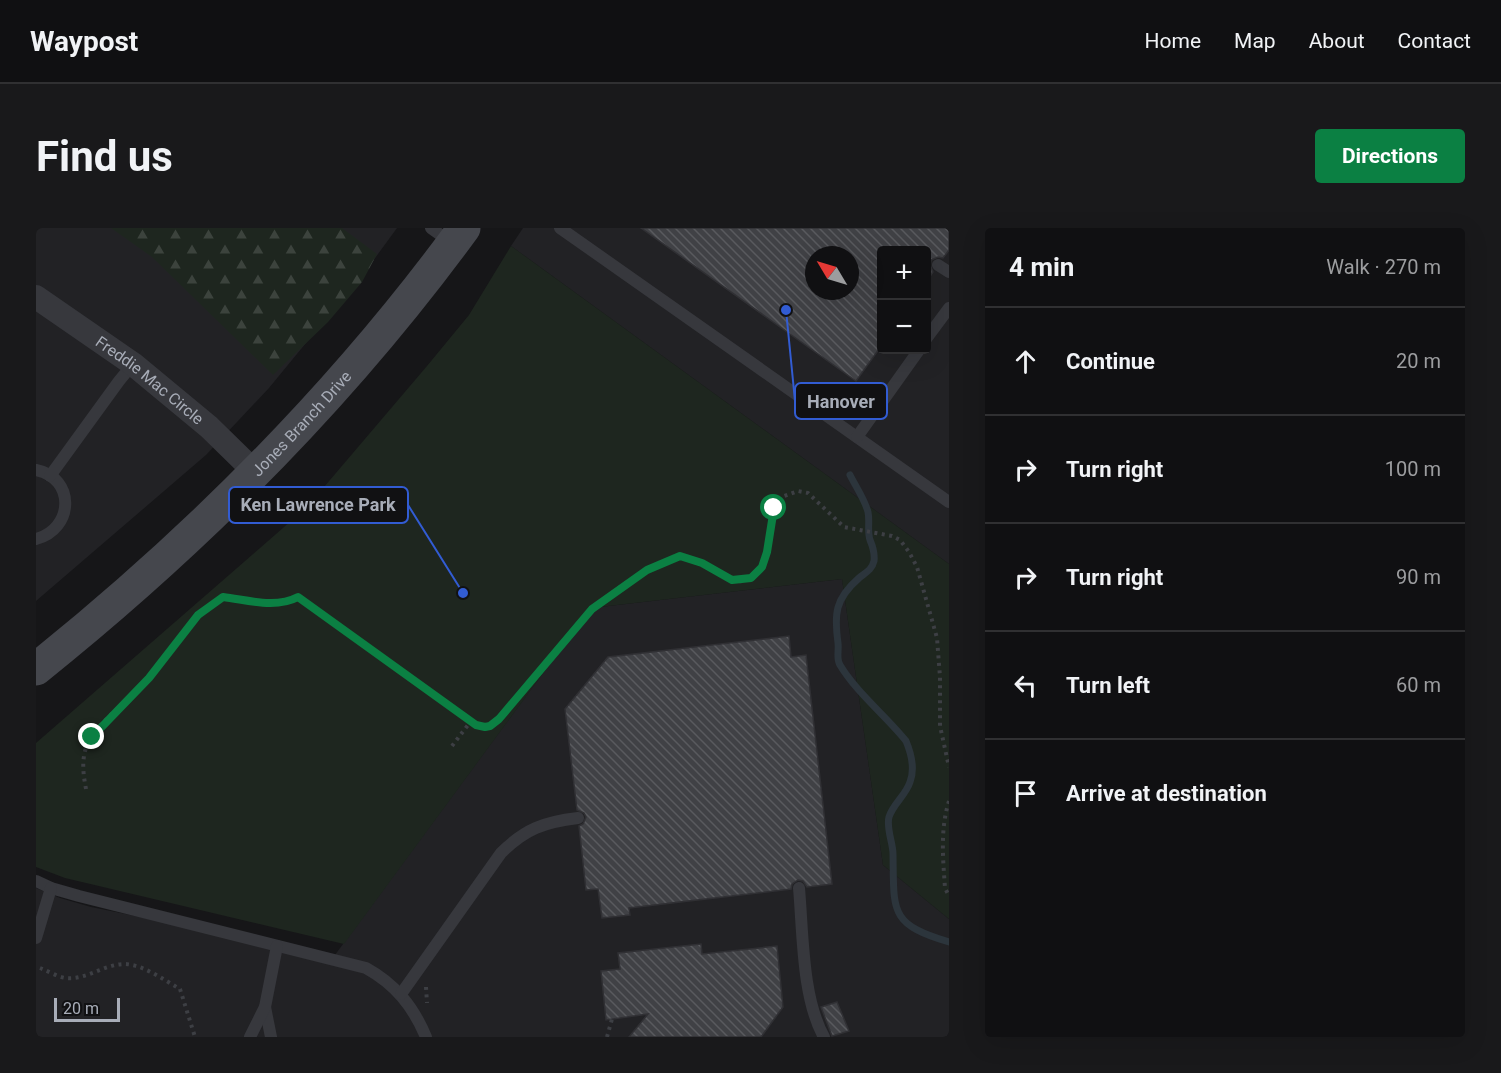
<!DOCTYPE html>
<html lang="en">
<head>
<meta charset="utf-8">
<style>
	body { margin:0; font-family:Roboto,sans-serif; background:#19191b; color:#f1f3f6 }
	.controls { position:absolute; right:18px; top:18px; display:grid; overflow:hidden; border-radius:6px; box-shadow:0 6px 24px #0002 }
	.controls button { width:54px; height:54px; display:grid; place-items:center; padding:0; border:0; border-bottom:2px solid #303032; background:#101012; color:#f1f3f6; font:30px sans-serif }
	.compass { position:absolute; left:769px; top:18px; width:54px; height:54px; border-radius:50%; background:#101012; box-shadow:0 6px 24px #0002; rotate:308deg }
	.scale { position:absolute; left:18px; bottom:15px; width:66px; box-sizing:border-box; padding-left:6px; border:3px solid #a8adb8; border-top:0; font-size:16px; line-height:21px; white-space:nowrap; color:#a8adb8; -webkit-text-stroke:4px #111113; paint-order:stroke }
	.stop { position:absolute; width:18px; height:18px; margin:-14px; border:4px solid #0b8043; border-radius:50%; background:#fff }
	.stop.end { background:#0b8043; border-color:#fff; box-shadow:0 2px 6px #0008 }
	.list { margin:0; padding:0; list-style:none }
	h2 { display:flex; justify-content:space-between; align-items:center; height:78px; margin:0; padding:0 24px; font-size:26px }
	h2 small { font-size:20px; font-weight:400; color:#9c9d9f }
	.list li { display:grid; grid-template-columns:39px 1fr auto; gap:18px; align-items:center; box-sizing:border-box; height:108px; padding:0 24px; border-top:2px solid #303032 }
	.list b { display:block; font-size:22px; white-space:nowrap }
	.list em { font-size:20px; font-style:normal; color:#9c9d9f }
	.icon { flex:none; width:33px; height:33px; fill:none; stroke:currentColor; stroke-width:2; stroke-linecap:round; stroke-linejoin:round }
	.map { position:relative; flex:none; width:913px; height:809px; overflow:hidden; border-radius:6px }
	header { display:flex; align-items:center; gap:36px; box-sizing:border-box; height:84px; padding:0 30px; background:#101012; border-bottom:2px solid #303032 }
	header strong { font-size:28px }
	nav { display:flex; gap:33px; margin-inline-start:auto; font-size:21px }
	.intro { display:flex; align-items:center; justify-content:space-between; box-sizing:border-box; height:144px; padding:0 36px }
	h1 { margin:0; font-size:42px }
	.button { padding:15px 27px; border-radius:6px; background:#0b8043; color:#fff; font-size:21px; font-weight:700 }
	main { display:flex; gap:36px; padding:0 36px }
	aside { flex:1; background:#101012; border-radius:6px; box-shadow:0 6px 24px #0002 }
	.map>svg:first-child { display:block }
	.built { fill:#222225; fill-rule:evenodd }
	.forest { fill:url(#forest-firs) }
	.park { fill:#1e261f }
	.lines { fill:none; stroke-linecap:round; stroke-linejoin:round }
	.stream { stroke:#2c353c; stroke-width:7 }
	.building { fill:url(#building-back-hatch); stroke:#303034; stroke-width:1.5; fill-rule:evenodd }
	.path { stroke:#3d3f44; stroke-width:4; stroke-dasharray:3 4.5; stroke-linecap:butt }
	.lane { stroke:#37383d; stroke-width:12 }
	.street { stroke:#37383d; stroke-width:24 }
	.secondary { stroke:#45474d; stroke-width:33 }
	.route { stroke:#0b8043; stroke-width:8 }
	.labels { text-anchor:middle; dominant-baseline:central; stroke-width:4.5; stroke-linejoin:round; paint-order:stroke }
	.street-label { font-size:16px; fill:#a8adb8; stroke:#111113 }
	.leader { fill:none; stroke:#325cd3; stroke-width:2 }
	.callout-dot { fill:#325cd3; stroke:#111113; stroke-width:2 }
	.callout { fill:#111113; stroke:#325cd3; stroke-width:2 }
	.callout-label { font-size:18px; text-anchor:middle; font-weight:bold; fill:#a8adb8 }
</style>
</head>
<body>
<header>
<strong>Waypost</strong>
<nav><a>Home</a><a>Map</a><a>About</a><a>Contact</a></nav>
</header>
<div class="intro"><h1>Find us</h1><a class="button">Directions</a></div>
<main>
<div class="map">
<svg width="913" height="809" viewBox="0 0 913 809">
	<defs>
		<pattern id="forest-firs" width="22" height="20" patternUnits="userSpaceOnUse" patternTransform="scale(1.5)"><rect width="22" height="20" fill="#1e261f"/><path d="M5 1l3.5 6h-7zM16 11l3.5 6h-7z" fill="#3c433d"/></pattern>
		<pattern id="building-back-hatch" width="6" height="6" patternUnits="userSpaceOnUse" patternTransform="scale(1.5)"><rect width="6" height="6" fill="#404145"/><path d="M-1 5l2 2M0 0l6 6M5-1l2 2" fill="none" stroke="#595a5e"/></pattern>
	</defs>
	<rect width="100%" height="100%" fill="#161618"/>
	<g class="built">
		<polygon points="0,0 361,0 334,37 233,160 170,227 0,373"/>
		<path d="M487,0H913V336L475,18ZM846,22H890V122H846ZM778,27H814V63H778Z"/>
		<polygon points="806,351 847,637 913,691 913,809 0,809 0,660 24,670 55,679 194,707 296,731 555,380"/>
	</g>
	<polygon class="forest" points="75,0 306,0 341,26 326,54 292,94 237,147 116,29"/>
	<polygon class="park" points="475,18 913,336 913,691 847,637 806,351 555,380 308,716 29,650 0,639 0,515 271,279 391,138 433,87"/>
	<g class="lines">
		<path class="stream" d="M814,247C820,259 829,272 832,284C834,293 831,303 834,312C837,319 839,325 838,333C836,342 829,345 823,350C799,371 798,386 802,415C803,423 800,431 804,437C820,464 851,489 870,513C875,525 879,541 874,554C870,567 857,576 853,589C850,600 857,615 857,626C858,684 853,696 913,714"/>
	</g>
	<g class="building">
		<path d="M605,0H913V22L907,30L902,29L895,32L894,37L897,44L891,53V22H846V117L820,153ZM778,27H814V63H778Z"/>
		<polygon points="753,408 755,429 770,427 796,656 771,659 767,653 762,652 756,656 755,661 593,680 594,687 566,690 562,661 550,662 543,598 547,596 550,589 548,585 541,582 529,481 572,429"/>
		<polygon points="665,716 666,726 741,718 747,779 725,809 593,809 612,786 570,792 565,743 584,741 582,725"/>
		<polygon points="801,774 813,803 796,808 785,779"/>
	</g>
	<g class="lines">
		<g class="path">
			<path d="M416,518L435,493L449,499L463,491C511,437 551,370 618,339C626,335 635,329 644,329C670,327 688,364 715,350C737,339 733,290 743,270L762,263L772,265L808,299L856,308L864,312L873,324L881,339L901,410L904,449V498L913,539"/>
			<path d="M50,561C47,545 45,530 52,515C63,493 92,473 109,454C133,428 154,385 187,369C212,372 239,381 262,369L435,493"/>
			<path d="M913,573C904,601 907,631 909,660L913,668"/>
			<path d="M4,740C12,743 22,749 30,750C51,752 68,736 89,736C108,737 128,752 144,761L159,809"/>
			<polyline points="390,759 391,775"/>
			<polyline points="571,809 576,791"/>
		</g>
		<g class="lane">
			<polyline points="395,0 416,15"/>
			<polyline points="524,0 913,274"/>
			<polyline points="902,37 913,44"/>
			<polyline points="890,111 913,80"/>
			<polyline points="821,209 883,122"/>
			<path d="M0,242C40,250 38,301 0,311"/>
			<polyline points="14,248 83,153 97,136"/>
			<path d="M0,653L15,660L43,668L330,740C359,756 377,778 390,809"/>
			<path d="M763,660C767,705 766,770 788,809"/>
			<polyline points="0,710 15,660"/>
			<path d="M365,766L465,625C489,601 508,594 542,590"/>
			<polyline points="229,779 235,809"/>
			<polyline points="214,809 229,779 241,718"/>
		</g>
		<path class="street" id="s1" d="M0,69L97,136L173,199L220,245"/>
		<path class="secondary" id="s2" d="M0,441C161,312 306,167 428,0"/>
	</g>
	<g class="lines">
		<path class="route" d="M56,509L113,450L162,387L187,369C212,372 239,381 262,369L440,497L449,499L454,498L463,491L556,381L611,342L644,328L666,335L696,352L715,350L726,339L731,324L738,280"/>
	</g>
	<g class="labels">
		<g class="street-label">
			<text stroke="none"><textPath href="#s1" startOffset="141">Freddie Mac Circle</textPath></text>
			<text stroke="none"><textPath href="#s2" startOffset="362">Jones Branch Drive</textPath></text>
		</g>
	</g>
	<path class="leader" d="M750 82L759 173M427 365L372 277"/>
	<g class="callout-dot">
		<circle cx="750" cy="82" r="6"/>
		<circle cx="427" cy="365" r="6"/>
	</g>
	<g class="callout">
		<rect x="759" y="155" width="92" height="36" rx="6"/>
		<rect x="193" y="259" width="179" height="36" rx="6"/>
	</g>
	<g class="callout-label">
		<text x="805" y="180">Hanover</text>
		<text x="282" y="283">Ken Lawrence Park</text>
	</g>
</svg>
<div class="controls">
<button>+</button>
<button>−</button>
</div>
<svg class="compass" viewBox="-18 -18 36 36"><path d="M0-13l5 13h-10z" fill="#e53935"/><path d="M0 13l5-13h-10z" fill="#9c9d9f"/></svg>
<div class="scale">20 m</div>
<div class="stop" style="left:738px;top:280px"></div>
<div class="stop end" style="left:56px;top:509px"></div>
</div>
<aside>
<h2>4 min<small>Walk · 270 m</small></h2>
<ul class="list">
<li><svg class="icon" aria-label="ahead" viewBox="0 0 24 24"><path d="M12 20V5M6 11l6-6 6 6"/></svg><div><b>Continue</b></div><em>20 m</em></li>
<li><svg class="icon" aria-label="right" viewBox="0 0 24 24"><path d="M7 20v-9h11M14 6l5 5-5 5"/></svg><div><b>Turn right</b></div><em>100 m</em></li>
<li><svg class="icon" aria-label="right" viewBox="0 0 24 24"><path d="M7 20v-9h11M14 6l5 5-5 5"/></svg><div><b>Turn right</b></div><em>90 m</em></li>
<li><svg class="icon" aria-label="left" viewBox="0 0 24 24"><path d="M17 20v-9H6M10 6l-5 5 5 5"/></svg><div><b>Turn left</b></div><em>60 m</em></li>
<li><svg class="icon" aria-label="arrive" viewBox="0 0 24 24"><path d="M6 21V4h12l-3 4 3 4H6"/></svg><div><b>Arrive at destination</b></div></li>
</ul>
</aside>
</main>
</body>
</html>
